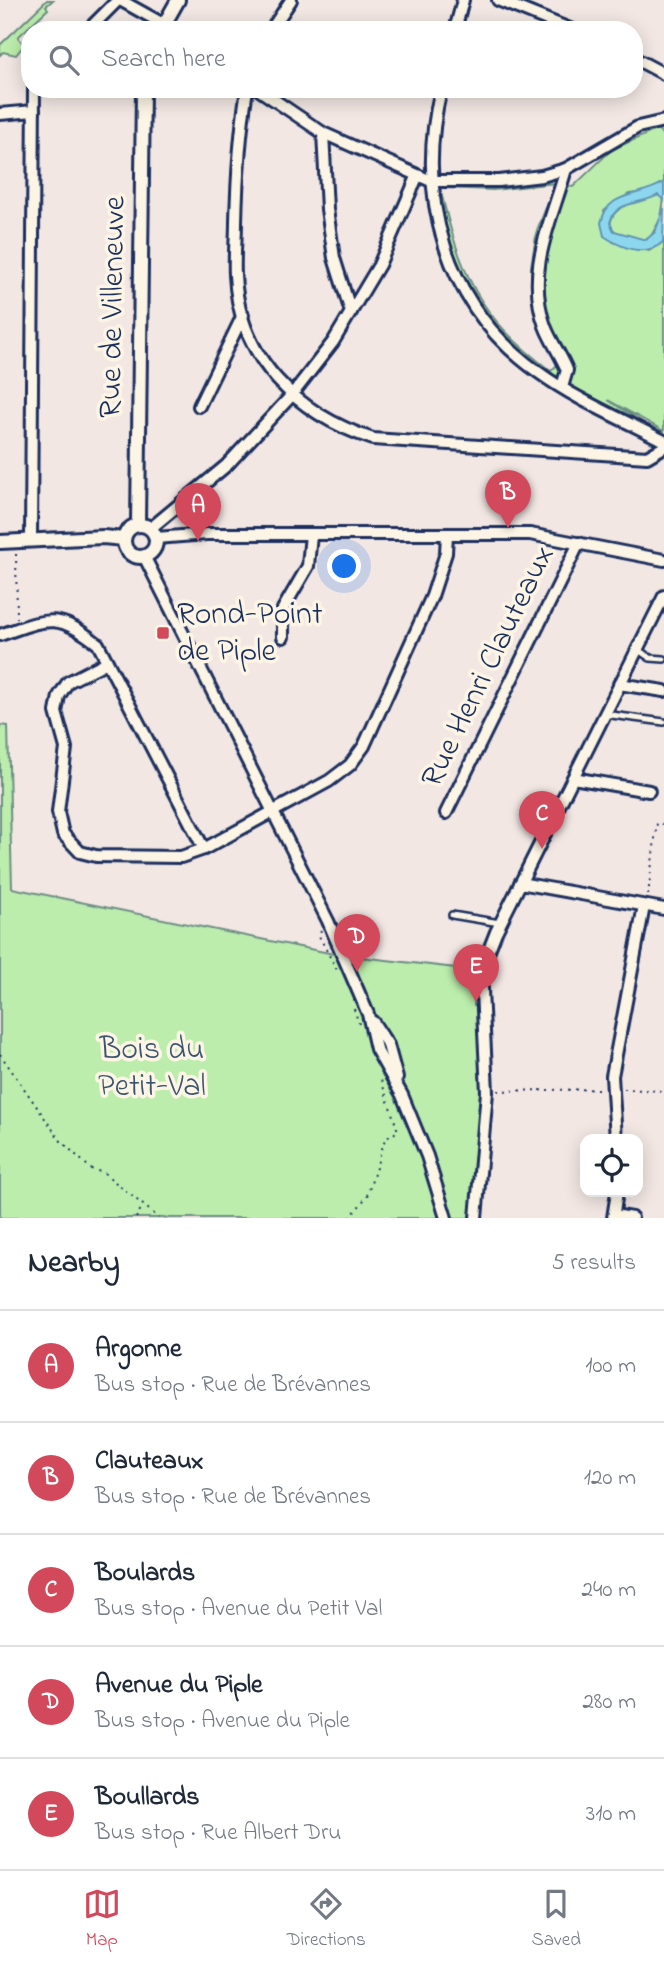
<!DOCTYPE html>
<html lang="en">
<head>
<meta charset="utf-8">
<style>
	body { margin:0; font-family:"Indie Flower",sans-serif; background:#f6f6f7; color:#1f2937 }
	.controls { position:absolute; right:21px; bottom:21px; display:grid; overflow:hidden; border-radius:14px; box-shadow:0 4px 18px #0003 }
	.controls button { width:63px; height:63px; display:grid; place-items:center; padding:0; border:0; border-bottom:2px solid #e0e1e3; background:#fff; color:#1f2937; font:35px sans-serif }
	.you { position:absolute; left:345px; top:567px; width:24px; height:24px; margin:-18px; border:5px solid #fff; border-radius:50%; background:#1a73e8; box-shadow:0 0 0 10px #1a73e833 }
	.badge { display:grid; place-items:center; width:46px; height:46px; border-radius:50%; background:#d1495b; color:#fff; font-size:23px; font-weight:700 }
	.pin { position:absolute; translate:-50% -58px; filter:drop-shadow(0 2px 4px #0008) }
	.pin::after { content:''; position:absolute; top:37px; width:24px; height:21px; background:inherit; clip-path:polygon(0 0,100% 0,50% 100%) }
	.list { margin:0; padding:0; list-style:none }
	h2 { display:flex; justify-content:space-between; align-items:center; height:91px; margin:0; padding:0 28px; font-size:30px }
	h2 small { font-size:23px; font-weight:400; color:#747a83 }
	.list li { display:grid; grid-template-columns:46px 1fr auto; gap:21px; align-items:center; box-sizing:border-box; height:112px; padding:0 28px; border-top:2px solid #e0e1e3 }
	.list b { display:block; font-size:26px; white-space:nowrap }
	.list p { margin:0; font-size:23px; white-space:nowrap; color:#747a83 }
	.list em { font-size:23px; font-style:normal; color:#747a83 }
	.icon { flex:none; width:38px; height:38px; fill:none; stroke:currentColor; stroke-width:2; stroke-linecap:round; stroke-linejoin:round }
	.map { position:relative; flex:none; width:664px; height:1218px; overflow:hidden }
	.search { position:absolute; background:#fff; box-shadow:0 4px 18px #0003; left:21px; right:21px; top:21px; height:77px; display:flex; align-items:center; gap:18px; box-sizing:border-box; padding:0 24px; border-radius:28px; color:#747a83; font-size:26px }
	.sheet { height:651px; background:#fff }
	nav { display:flex; justify-content:space-around; align-items:center; box-sizing:border-box; height:98px; border-top:2px solid #e0e1e3; background:#fff; font-size:19px; color:#747a83 }
	nav a { display:grid; justify-items:center; gap:4px }
	nav .on { color:#d1495b }
	.map>svg:first-child { display:block }
	.green { fill:#bcedac; stroke:#6c8e85; stroke-width:2 }
	.water { fill:#8dd7ee; stroke:#5f94b4; stroke-width:2 }
	.lines { fill:none; stroke-linecap:round; stroke-linejoin:round }
	.service-casing { stroke:#1b2f5e; stroke-width:10 }
	.minor-casing { stroke:#1b2f5e; stroke-width:16 }
	.tertiary-casing { stroke:#1b2f5e; stroke-width:18 }
	.path { stroke:#1b2f5e; stroke-width:2; stroke-dasharray:2 5; stroke-linecap:butt }
	.service { stroke:#fcf5e5; stroke-width:5 }
	.minor { stroke:#fcf5e5; stroke-width:10 }
	.tertiary { stroke:#fcf5e5; stroke-width:12 }
	.poi-dot { fill:#d1495b; stroke:#fcf5e5; stroke-width:2.5 }
	.labels { text-anchor:middle; dominant-baseline:central; stroke-width:7; stroke-linejoin:round; paint-order:stroke }
	.street-label { font-size:32px; fill:#1b2f5e; stroke:#fcf5e5 }
	.poi-label { font-size:32px; fill:#1b2f5e; stroke:#fcf5e5; text-anchor:start }
	.park-label { font-size:32px; fill:#3b556e; stroke:#fcf5e5 }
</style>
</head>
<body>
<div class="map">
<svg width="664" height="1218" viewBox="0 0 664 1218">
	<rect width="100%" height="100%" fill="#f2e7e3"/>
	<filter id="ink" filterUnits="userSpaceOnUse"><feTurbulence type="fractalNoise" baseFrequency=".0143" numOctaves="2"/><feDisplacementMap in="SourceGraphic" scale="14" xChannelSelector="R" yChannelSelector="G"/><feConvolveMatrix kernelMatrix="1 2 1 2 8 2 1 2 1" color-interpolation-filters="sRGB"/></filter>
	<g filter="url(#ink)">
		<g class="green">
			<polygon points="47,0 53,0 46,6 48,9 18,37 24,45 16,55 3,52 0,55 0,45"/>
			<polygon points="658,129 664,137 664,182 649,192 629,194 604,211 613,242 649,251 664,241 664,431 608,400 664,436 566,383 571,365 569,366 546,323 539,275 564,185 573,187 611,150"/>
			<polygon points="550,178 559,184 533,297 531,267 537,230 556,183 493,190 444,188 446,184 484,186"/>
			<path d="M440,188C461,274 477,316 551,371L557,365L541,329L564,368L561,375L554,377C500,339 462,289 445,225C442,213 437,198 440,188Z"/>
			<path d="M658,195L664,199L661,218L650,238C639,242 618,236 610,227C611,201 640,204 658,195Z"/>
			<polygon points="0,725 8,726 12,888 334,954 473,970 474,1006 483,1006 486,1042 476,1218 0,1218"/>
		</g>
		<path class="water" d="M664,182V200L658,195C641,205 615,200 610,223L614,231L646,240L655,232L664,208L663,242C645,258 622,248 604,236L601,223C608,189 641,198 664,182Z"/>
		<g class="lines">
			<defs>
				<g id="service">
					<polyline points="637,649 650,658 664,659"/>
					<polyline points="604,714 664,722"/>
					<polyline points="452,915 500,923"/>
				</g>
				<g id="minor">
					<polyline points="120,0 174,30"/>
					<polyline points="498,0 572,30"/>
					<polyline points="88,30 118,0"/>
					<polyline points="271,30 291,0"/>
					<polyline points="455,30 463,0"/>
					<polyline points="634,58 664,74"/>
					<path d="M247,89C240,134 237,177 236,222C236,239 234,257 235,275C239,359 297,414 373,439L647,457L664,447"/>
					<polyline points="258,89 323,133 431,181 499,181 542,176 566,169 638,127 664,121"/>
					<path d="M441,89C415,197 445,306 538,372C576,400 622,419 664,441"/>
					<polyline points="0,114 34,111"/>
					<polyline points="323,133 327,209 334,258 351,312"/>
					<path d="M562,387L567,370C561,355 551,342 545,326C525,270 551,223 566,169"/>
					<polyline points="199,406 243,315"/>
					<polyline points="151,528 227,465 291,396 333,342 379,265 417,177"/>
					<polyline points="156,538 207,534 530,534 664,560"/>
					<polyline points="31,539 34,89"/>
					<polyline points="144,556 328,921 368,1014 376,1049 402,1095 427,1156 446,1218"/>
					<path d="M0,635C46,619 57,611 98,644L204,849"/>
					<polyline points="283,637 283,609 308,566 311,534"/>
					<polyline points="107,662 68,682 59,696 56,712 66,748 58,812 63,834 80,852 96,856 181,857 204,849 329,781 350,765 364,746 432,596 446,553 447,534"/>
					<polyline points="619,684 664,691"/>
					<polyline points="573,778 649,791"/>
					<polyline points="446,813 579,543"/>
					<polyline points="520,883 664,909"/>
					<polyline points="373,1022 388,1045 397,1078"/>
					<polyline points="616,1139 612,1076 644,906"/>
					<polyline points="614,1215 632,1218"/>
					<polyline points="476,1218 487,1092 481,970 496,932 664,596"/>
					<polyline points="613,1218 617,1192"/>
				</g>
				<g id="tertiary">
					<polyline points="161,30 178,0"/>
					<polyline points="138,524 143,89"/>
					<circle cx="140" cy="541" r="16"/>
					<polyline points="0,542 103,537 124,539"/>
				</g>
			</defs>
			<use href="#service" class="service-casing"/>
			<use href="#minor" class="minor-casing"/>
			<use href="#tertiary" class="tertiary-casing"/>
			<g class="path">
				<polyline points="16,554 17,618"/>
				<polyline points="648,895 657,823 664,824"/>
				<polyline points="321,930 319,936 338,972"/>
				<polyline points="354,1009 359,1024"/>
				<polyline points="0,1054 60,1140 91,1169 104,1173 159,1218"/>
				<polyline points="624,1089 664,1091"/>
				<polyline points="498,1091 601,1089"/>
				<polyline points="136,1218 142,1207"/>
				<polyline points="350,1218 367,1196 385,1139 398,1131 381,1080"/>
			</g>
			<use href="#service" class="service"/>
			<use href="#minor" class="minor"/>
			<use href="#tertiary" class="tertiary"/>
		</g>
	</g>
	<rect class="poi-dot" x="156" y="626" width="14" height="14" rx="3.5"/>
	<g class="labels">
		<g class="street-label">
			<text transform="translate(114 307) rotate(-89)">Rue de Villeneuve</text>
			<text transform="translate(489 667) rotate(-64)">Rue Henri Clauteaux</text>
		</g>
		<g class="poi-label">
			<text x="177" y="615">Rond-Point<tspan x="177" dy="37">de Piple</tspan></text>
		</g>
		<g class="park-label">
			<text x="152" y="1050">Bois du<tspan x="152" dy="37">Petit-Val</tspan></text>
		</g>
	</g>
</svg>
<div class="controls">
<button><svg class="icon" aria-label="locate" viewBox="0 0 24 24"><circle cx="12" cy="12" r="6"/><path d="M12 2v4M12 18v4M2 12h4M18 12h4"/></svg></button>
</div>
<div class="you"></div>
<div class="pin badge" style="left:198px;top:541px">A</div>
<div class="pin badge" style="left:508px;top:528px">B</div>
<div class="pin badge" style="left:542px;top:849px">C</div>
<div class="pin badge" style="left:357px;top:972px">D</div>
<div class="pin badge" style="left:476px;top:1002px">E</div>
<div class="search"><svg class="icon" aria-label="search" viewBox="0 0 24 24"><circle cx="10" cy="10" r="6"/><path d="M15 15l6 6"/></svg>Search here</div>
</div>
<section class="sheet">
<h2>Nearby<small>5 results</small></h2>
<ul class="list">
<li><span class="badge">A</span><div><b>Argonne</b><p>Bus stop · Rue de Brévannes</p></div><em>100 m</em></li>
<li><span class="badge">B</span><div><b>Clauteaux</b><p>Bus stop · Rue de Brévannes</p></div><em>120 m</em></li>
<li><span class="badge">C</span><div><b>Boulards</b><p>Bus stop · Avenue du Petit Val</p></div><em>240 m</em></li>
<li><span class="badge">D</span><div><b>Avenue du Piple</b><p>Bus stop · Avenue du Piple</p></div><em>280 m</em></li>
<li><span class="badge">E</span><div><b>Boullards</b><p>Bus stop · Rue Albert Dru</p></div><em>310 m</em></li>
</ul>
</section>
<nav>
<a class="on"><svg class="icon" aria-label="map" viewBox="0 0 24 24"><path d="M3 6l6-2 6 2 6-2v14l-6 2-6-2-6 2zM9 4v14M15 6v14"/></svg>Map</a>
<a><svg class="icon" aria-label="directions" viewBox="0 0 24 24"><path d="M12 3l9 9-9 9-9-9zM9 14v-3h6M13 9l2 2-2 2"/></svg>Directions</a>
<a><svg class="icon" aria-label="saved" viewBox="0 0 24 24"><path d="M7 4h10v16l-5-4-5 4z"/></svg>Saved</a>
</nav>
</body>
</html>
